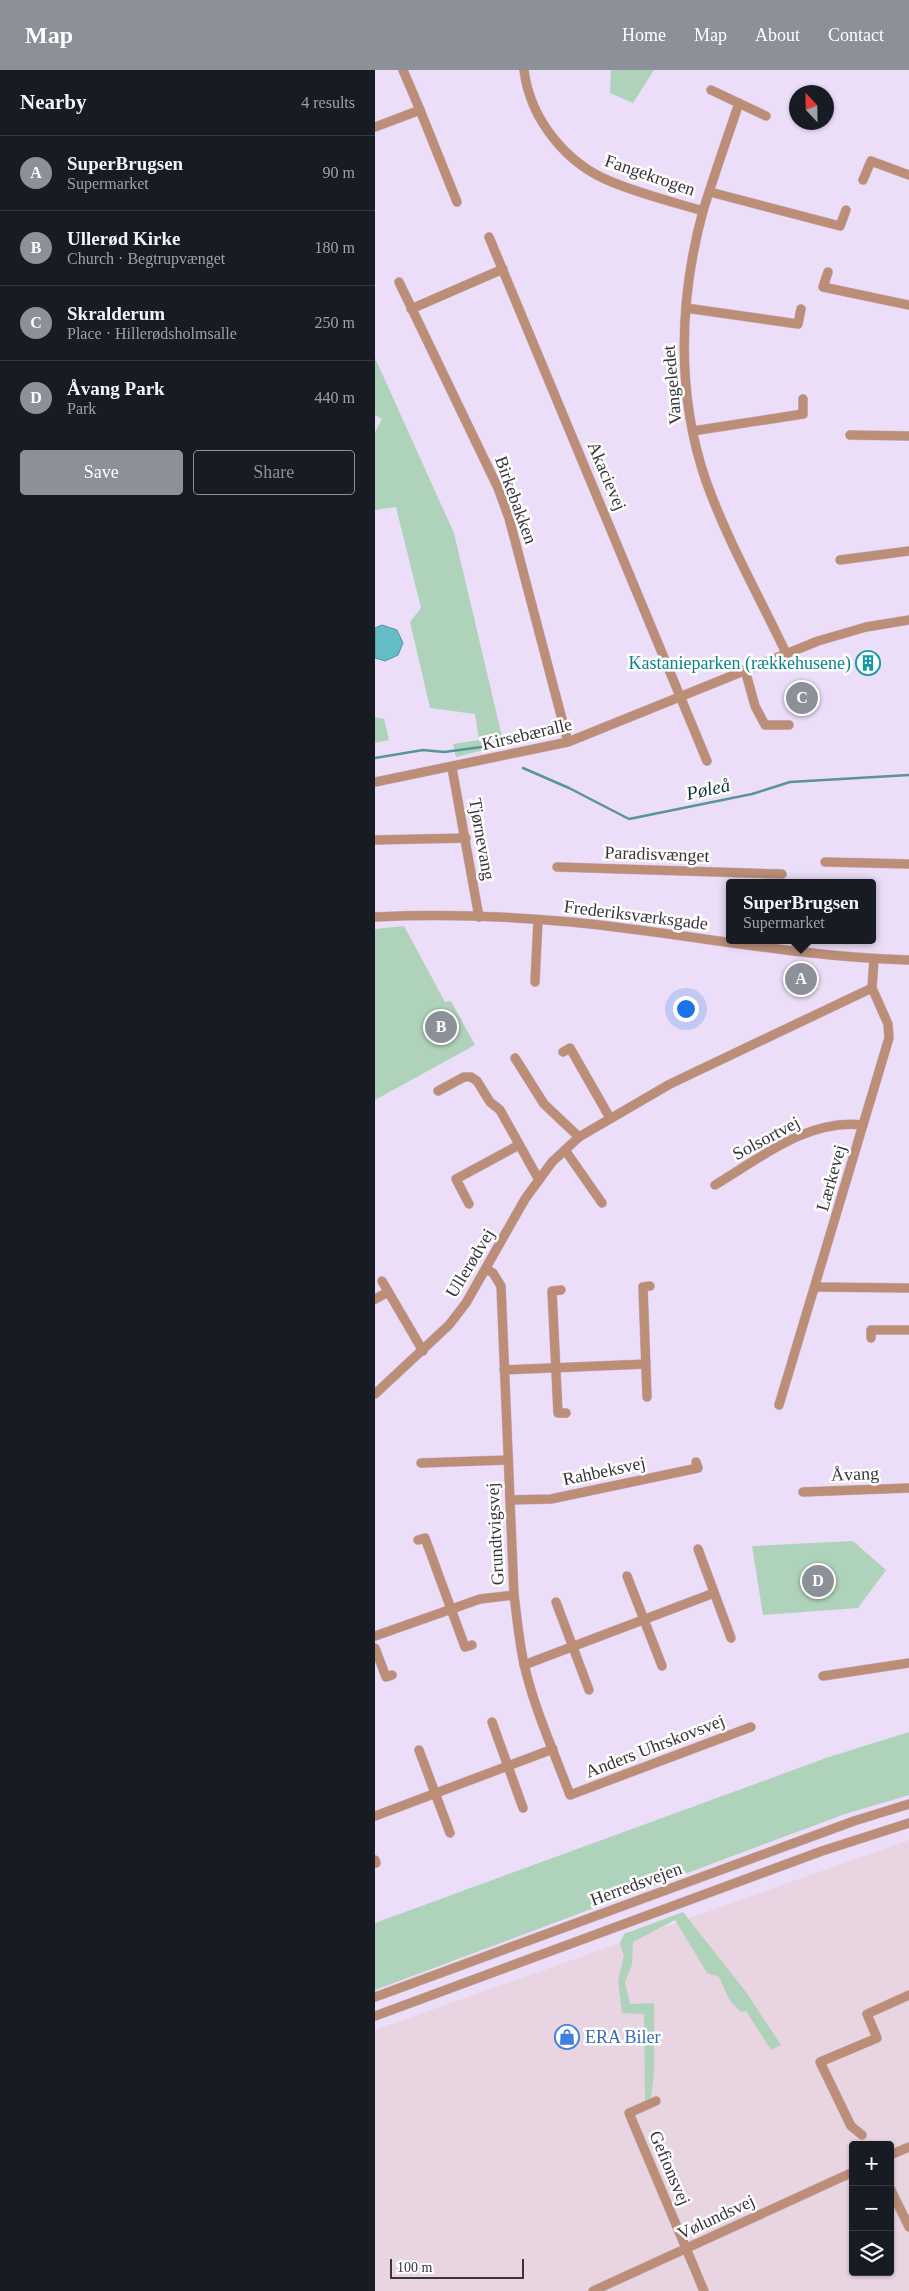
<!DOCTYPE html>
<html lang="en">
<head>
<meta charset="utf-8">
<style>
	body { margin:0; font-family:"Times New Roman",serif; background:#242831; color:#f1f3f6 }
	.controls { position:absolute; right:15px; bottom:15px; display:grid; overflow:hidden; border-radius:5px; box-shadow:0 1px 4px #0004 }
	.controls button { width:45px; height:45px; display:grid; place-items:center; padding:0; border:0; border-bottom:1px solid #363941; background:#171b24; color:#f1f3f6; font:25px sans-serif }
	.compass { position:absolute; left:414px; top:15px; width:45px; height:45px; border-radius:50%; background:#171b24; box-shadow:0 1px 4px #0004; rotate:338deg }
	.scale { position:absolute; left:15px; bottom:12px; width:134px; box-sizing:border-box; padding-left:5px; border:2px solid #38333c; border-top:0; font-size:14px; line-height:18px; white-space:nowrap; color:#38333c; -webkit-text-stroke:4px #fff; paint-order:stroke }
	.you { position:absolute; left:310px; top:938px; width:18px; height:18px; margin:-12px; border:4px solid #fff; border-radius:50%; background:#1a73e8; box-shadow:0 0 0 8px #1a73e833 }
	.badge { display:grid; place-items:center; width:32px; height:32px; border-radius:50%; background:#8c9099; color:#fff; font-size:16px; font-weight:700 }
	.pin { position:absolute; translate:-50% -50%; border:2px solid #fff; box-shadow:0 1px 5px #0006 }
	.popup { position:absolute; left:351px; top:809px; width:150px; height:65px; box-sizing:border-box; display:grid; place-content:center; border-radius:5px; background:#171b24; filter:drop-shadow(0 1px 4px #0005); font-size:16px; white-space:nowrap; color:#9ea1a6 }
	.popup b { font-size:19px; color:#f1f3f6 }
	.popup::after { content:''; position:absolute; left:50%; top:100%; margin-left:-10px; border:10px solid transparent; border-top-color:#171b24 }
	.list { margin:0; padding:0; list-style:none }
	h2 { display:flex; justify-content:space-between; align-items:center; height:65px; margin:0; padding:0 20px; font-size:21px }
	h2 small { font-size:16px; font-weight:400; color:#9ea1a6 }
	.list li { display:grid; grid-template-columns:32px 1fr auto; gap:15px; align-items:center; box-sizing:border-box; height:75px; padding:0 20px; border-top:1px solid #363941 }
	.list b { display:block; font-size:19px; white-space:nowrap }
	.list p { margin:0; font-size:16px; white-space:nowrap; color:#9ea1a6 }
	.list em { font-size:16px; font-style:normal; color:#9ea1a6 }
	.actions { display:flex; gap:10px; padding:15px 20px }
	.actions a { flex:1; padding:11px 0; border:1px solid #8c9099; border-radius:5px; text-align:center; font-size:18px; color:#8c9099 }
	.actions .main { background:#8c9099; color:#fff }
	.icon { flex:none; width:28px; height:28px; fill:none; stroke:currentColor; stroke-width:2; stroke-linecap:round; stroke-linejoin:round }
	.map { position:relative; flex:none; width:534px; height:2221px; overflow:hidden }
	header { display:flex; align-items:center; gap:30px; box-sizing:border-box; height:70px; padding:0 25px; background:#8c9099; color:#fff }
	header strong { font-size:24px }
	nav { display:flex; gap:28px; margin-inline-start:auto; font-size:18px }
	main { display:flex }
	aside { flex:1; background:#171b24 }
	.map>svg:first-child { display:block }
	.industrial { fill:#e9d4e2; fill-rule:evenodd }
	.green { fill:#afd3ba }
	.water { fill:#64bdc5; stroke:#57949c }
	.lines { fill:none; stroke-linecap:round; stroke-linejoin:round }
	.stream { stroke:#57949c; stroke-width:2.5 }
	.minor-casing { stroke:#c8bcd2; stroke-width:10 }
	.minor { stroke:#bc8d77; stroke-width:9 }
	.labels { text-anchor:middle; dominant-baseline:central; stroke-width:5; stroke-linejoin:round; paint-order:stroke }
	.street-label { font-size:18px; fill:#38333c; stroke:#fff }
	.culture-label { font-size:18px; fill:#0d838f; stroke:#fff; text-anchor:end }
	.shop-label { font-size:18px; fill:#366cbe; stroke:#fff; text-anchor:start }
	.water-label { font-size:19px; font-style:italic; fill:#093539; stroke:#fff }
</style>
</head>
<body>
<header>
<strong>Map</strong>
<nav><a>Home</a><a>Map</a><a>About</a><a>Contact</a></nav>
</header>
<main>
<aside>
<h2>Nearby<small>4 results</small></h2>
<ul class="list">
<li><span class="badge">A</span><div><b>SuperBrugsen</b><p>Supermarket</p></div><em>90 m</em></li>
<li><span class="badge">B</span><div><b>Ullerød Kirke</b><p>Church · Begtrupvænget</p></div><em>180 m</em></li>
<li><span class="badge">C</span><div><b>Skralderum</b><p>Place · Hillerødsholmsalle</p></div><em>250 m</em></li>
<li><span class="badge">D</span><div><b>Åvang Park</b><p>Park</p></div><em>440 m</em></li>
</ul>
<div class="actions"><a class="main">Save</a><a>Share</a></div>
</aside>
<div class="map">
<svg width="534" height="2221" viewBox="0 0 534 2221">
	<rect width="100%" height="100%" fill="#ecdef8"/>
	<path class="industrial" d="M534,1770V2221H0V1960ZM478,2075H515V2202H478Z"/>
	<g class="green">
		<polygon points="236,0 279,0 258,33 235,23"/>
		<polygon points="0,288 79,463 129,675 81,687 78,674 104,670 100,644 55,638 35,552 46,538 21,437 0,440 0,362 7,349 0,345"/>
		<polygon points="0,647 9,649 14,670 0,673"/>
		<polygon points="29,856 70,932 76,931 100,975 0,1030 0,859"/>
		<polygon points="478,1471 511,1500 483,1538 388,1545 377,1476"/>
		<polygon points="534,1662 534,1725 470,1744 0,1920 0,1853 451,1688"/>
		<polygon points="308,1842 371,1922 406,1975 396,1980 371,1941 366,1942 355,1931 344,1907 332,1903 300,1850 258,1872 257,1895 250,1912 255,1934 279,1933 279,2002 276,2029 270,2030 269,1944 247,1943 243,1911 249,1886 245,1873 249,1864"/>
	</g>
	<polygon class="water" points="7,555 22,560 28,573 23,585 10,591 0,588 0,558"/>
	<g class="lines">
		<g class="stream">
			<polyline points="0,688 48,680 69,682 114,676"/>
			<polyline points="148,698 194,718 254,749 377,724 415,712 534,705"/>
		</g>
		<defs>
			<g id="minor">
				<polyline points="28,0 45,40"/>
				<path d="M149,0C155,49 191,94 237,112C266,124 298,132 328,141"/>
				<polyline points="336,20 391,46"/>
				<path d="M364,33C352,69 339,105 328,141C304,229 301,324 331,411C352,470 384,526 411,583"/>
				<polyline points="0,57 45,40 82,132"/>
				<polyline points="488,110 496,91 534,105"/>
				<polyline points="335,122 465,156 471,140"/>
				<polyline points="114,167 332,691"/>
				<polyline points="453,202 448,217 534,235"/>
				<polyline points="24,212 123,418 134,448 193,672"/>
				<polyline points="311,238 423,254 426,239"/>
				<polyline points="36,239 128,199"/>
				<polyline points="318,361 428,344 428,329"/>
				<polyline points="475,365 534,366"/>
				<polyline points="465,490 534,481"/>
				<polyline points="370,600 380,636 390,655 414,655"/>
				<polyline points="77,698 104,847"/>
				<polyline points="0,712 193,672 443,571 491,557 534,550"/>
				<polyline points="0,770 91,768"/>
				<polyline points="450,792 534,794"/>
				<polyline points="182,797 407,804"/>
				<path d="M0,847C65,844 131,846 196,852C309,863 421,887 534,890"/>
				<polyline points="160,912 163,850"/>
				<polyline points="188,982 195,978 235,1048"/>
				<polyline points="140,988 169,1034 204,1067"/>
				<polyline points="63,1021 89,1007 96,1007 102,1011 115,1032 125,1040 164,1110"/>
				<polyline points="190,1080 227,1133"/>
				<path d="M340,1115C385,1088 434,1048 488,1055"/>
				<polyline points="94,1134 81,1109 144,1075"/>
				<path d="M111,1199L118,1203L126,1216L139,1525C142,1548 144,1571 149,1594C159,1638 179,1682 195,1725L376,1657"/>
				<polyline points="7,1211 48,1281"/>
				<polyline points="441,1217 534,1218"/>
				<polyline points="186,1220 177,1221 183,1343 191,1343"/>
				<polyline points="0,1229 13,1222"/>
				<polyline points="496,1268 496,1260 534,1260"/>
				<polyline points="129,1300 271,1294"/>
				<polyline points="0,1324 74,1255 91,1233 150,1129 177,1092 204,1067 295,1014 497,918"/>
				<polyline points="272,1327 268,1217 275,1216"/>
				<polyline points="404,1335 514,968 513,954 497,918 499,889"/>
				<polyline points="46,1393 133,1390"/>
				<polyline points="428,1422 534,1418"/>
				<polyline points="135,1430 176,1429 323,1398 321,1392"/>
				<polyline points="43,1470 50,1468 90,1577 97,1575"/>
				<polyline points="323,1479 356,1568"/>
				<polyline points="252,1506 287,1596"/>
				<polyline points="181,1532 214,1620"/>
				<polyline points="0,1566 105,1529 139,1525"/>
				<polyline points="0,1578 11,1607 17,1605"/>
				<polyline points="149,1595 339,1523"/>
				<polyline points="448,1606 534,1593"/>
				<polyline points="117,1652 148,1738"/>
				<polyline points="44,1680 75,1763"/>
				<polyline points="0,1746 178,1679"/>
				<polyline points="0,1790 1,1793"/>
				<polyline points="0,1927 479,1751 534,1734"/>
				<polyline points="0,1946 447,1781 534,1753"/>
				<polyline points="281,2031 254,2043 329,2221"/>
				<polyline points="487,2065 476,2056 445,1992 502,1968 492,1944 534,1925"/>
				<polyline points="515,2085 534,2077"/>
				<polyline points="515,2118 534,2157"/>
				<polyline points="218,2221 478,2102"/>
			</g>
		</defs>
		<use href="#minor" class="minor-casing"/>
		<use href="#minor" class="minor"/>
	</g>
	<defs>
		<symbol id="building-ring" viewBox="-11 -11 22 22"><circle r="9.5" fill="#fff" stroke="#0f9aa8" stroke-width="1.5"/><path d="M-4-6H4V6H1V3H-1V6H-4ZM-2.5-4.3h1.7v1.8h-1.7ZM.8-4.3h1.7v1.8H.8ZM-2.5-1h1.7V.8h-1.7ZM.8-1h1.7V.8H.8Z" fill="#0f9aa8"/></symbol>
		<symbol id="shop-ring" viewBox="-11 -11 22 22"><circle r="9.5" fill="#fff" stroke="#3f7fe0" stroke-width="1.5"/><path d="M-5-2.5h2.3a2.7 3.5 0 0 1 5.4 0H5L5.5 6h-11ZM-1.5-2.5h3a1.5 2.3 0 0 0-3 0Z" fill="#3f7fe0"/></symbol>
	</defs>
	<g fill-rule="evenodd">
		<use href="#building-ring" x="479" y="579" width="28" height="28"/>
		<use href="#shop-ring" x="178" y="1953" width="28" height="28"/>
	</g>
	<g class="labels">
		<g class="street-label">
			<text transform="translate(275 105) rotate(19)">Fangekrogen</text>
			<text transform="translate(297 315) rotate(-95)">Vangeledet</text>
			<text transform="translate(232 406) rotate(67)">Akacievej</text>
			<text transform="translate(141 430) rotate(70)">Birkebakken</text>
			<text transform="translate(152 664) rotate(-13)">Kirsebæralle</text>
			<text transform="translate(107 769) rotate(80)">Tjørnevang</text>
			<text transform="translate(282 784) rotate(2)">Paradisvænget</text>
			<text transform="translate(261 845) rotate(7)">Frederiksværksgade</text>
			<text transform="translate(391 1068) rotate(-28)">Solsortvej</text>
			<text transform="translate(456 1108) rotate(-74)">Lærkevej</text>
			<text transform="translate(95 1193) rotate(-59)">Ullerødvej</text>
			<text transform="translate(229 1401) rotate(-12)">Rahbeksvej</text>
			<text transform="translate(480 1404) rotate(-2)">Åvang</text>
			<text transform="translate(120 1464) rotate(-93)">Grundtvigsvej</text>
			<text transform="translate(280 1676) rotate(-21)">Anders Uhrskovsvej</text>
			<text transform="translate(261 1814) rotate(-20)">Herredsvejen</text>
			<text transform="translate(295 2098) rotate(67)">Gefionsvej</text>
			<text transform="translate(341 2147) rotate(-25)">Vølundsvej</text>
		</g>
		<g class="culture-label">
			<text x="476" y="593">Kastanieparken (rækkehusene)</text>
		</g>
		<g class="shop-label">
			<text x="210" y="1967">ERA Biler</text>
		</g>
		<g class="water-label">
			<text transform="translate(333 719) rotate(-12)">Pøleå</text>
		</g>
	</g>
</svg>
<div class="controls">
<button>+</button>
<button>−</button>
<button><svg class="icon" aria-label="layers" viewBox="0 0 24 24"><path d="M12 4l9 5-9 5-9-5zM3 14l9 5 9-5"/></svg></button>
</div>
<svg class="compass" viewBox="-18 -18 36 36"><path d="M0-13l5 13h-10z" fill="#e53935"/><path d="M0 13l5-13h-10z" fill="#9ea1a6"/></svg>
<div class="scale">100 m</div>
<div class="you"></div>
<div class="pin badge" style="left:426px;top:909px">A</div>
<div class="popup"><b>SuperBrugsen</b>Supermarket</div>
<div class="pin badge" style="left:66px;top:957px">B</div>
<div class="pin badge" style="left:427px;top:628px">C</div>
<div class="pin badge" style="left:443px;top:1511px">D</div>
</div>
</main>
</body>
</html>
